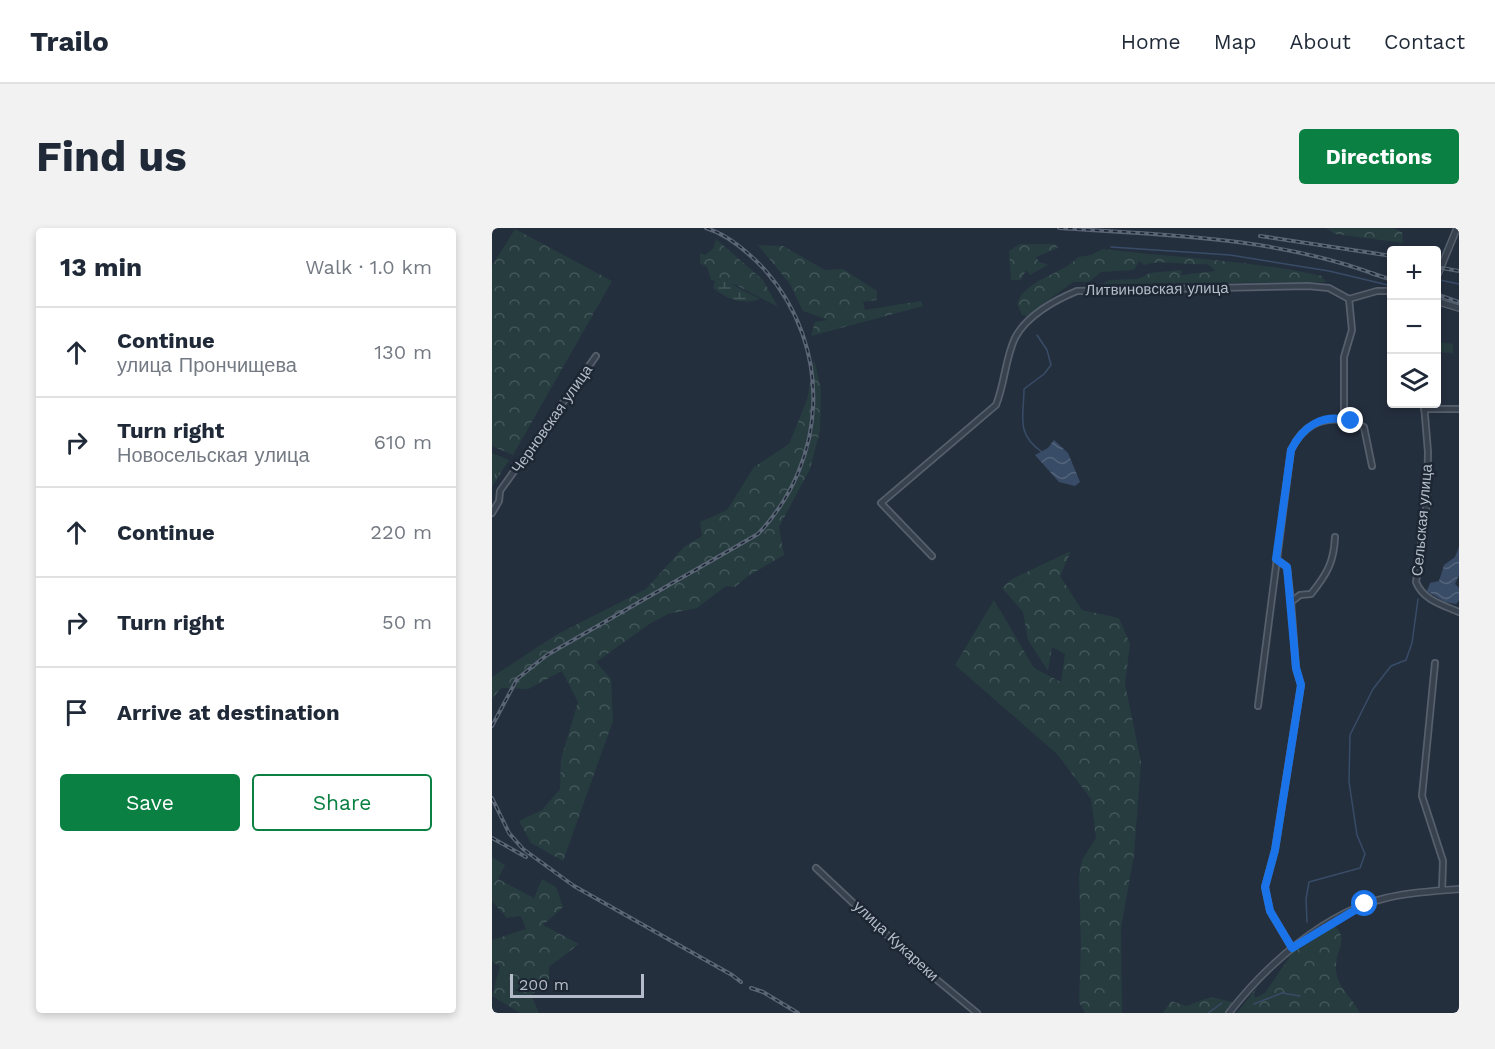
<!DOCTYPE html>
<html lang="en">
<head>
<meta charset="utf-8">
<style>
	body { margin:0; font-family:"Work Sans",sans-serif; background:#f2f2f3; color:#1f2937 }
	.controls { position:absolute; right:18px; top:18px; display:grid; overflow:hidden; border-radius:6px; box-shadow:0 3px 9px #0003 }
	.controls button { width:54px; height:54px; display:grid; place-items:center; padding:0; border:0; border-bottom:2px solid #e0e1e3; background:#fff; color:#1f2937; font:30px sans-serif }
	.scale { position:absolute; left:18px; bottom:15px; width:134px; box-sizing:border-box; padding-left:6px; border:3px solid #b4bcc9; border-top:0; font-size:16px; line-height:21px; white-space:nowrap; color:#b4bcc9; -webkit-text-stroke:4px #1d2633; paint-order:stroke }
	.stop { position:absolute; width:18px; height:18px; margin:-14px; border:4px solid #1a73e8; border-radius:50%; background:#fff }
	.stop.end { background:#1a73e8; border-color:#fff; box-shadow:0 2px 6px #0008 }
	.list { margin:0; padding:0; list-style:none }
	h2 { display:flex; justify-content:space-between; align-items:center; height:78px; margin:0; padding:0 24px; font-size:26px }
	h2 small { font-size:20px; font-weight:400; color:#747a83 }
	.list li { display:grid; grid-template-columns:39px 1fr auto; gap:18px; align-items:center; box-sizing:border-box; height:90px; padding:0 24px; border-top:2px solid #e0e1e3 }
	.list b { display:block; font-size:22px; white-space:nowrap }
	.list p { margin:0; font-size:20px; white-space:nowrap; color:#747a83 }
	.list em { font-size:20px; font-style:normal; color:#747a83 }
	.actions { display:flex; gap:12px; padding:18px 24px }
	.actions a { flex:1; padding:14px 0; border:2px solid #0b8043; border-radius:6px; text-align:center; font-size:21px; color:#0b8043 }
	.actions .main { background:#0b8043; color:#fff }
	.icon { flex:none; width:33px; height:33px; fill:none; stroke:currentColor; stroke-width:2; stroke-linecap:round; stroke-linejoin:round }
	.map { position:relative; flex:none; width:967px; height:785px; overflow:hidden; border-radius:6px }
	header { display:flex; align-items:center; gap:36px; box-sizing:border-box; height:84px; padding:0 30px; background:#fff; border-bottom:2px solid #e0e1e3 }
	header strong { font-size:28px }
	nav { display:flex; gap:33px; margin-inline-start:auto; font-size:21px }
	.intro { display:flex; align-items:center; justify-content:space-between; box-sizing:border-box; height:144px; padding:0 36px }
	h1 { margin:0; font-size:42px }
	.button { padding:15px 27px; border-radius:6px; background:#0b8043; color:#fff; font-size:21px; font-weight:700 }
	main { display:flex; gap:36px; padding:0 36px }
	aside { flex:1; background:#fff; border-radius:6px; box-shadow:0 3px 9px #0003 }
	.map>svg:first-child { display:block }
	.grass { fill:url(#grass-tufts) }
	.forest { fill:url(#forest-crowns) }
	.wetland { fill:url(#wetland-marsh) }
	.water { fill:url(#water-waves) }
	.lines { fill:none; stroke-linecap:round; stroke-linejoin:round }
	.stream { stroke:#394c67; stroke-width:1.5 }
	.minor-casing { stroke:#565f6c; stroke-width:8 }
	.tertiary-casing { stroke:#565f6c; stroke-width:8 }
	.minor { stroke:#38414e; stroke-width:4.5 }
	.tertiary { stroke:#38414e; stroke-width:5 }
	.rail-casing { stroke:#5a6575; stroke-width:4 }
	.rail { stroke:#1d2633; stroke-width:1.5; stroke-dasharray:4.5; stroke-linecap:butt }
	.route { stroke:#1a73e8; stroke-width:8 }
	.labels { text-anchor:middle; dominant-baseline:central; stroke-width:5; stroke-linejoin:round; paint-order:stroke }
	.street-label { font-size:15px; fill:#b4bcc9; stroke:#1d2633 }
</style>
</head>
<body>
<header>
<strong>Trailo</strong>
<nav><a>Home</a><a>Map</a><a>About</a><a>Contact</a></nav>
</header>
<div class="intro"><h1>Find us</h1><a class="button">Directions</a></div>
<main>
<aside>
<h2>13 min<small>Walk · 1.0 km</small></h2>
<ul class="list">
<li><svg class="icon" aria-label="ahead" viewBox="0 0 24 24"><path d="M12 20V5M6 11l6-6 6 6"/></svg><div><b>Continue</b><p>улица Прончищева</p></div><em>130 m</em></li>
<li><svg class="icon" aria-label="right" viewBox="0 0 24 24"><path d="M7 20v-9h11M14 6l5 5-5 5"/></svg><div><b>Turn right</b><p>Новосельская улица</p></div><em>610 m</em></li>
<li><svg class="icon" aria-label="ahead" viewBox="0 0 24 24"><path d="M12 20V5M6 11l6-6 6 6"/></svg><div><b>Continue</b></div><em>220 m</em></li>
<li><svg class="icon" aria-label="right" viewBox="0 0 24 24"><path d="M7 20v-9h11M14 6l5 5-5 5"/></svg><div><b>Turn right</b></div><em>50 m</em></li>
<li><svg class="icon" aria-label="arrive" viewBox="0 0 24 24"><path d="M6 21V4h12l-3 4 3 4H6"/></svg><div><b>Arrive at destination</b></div></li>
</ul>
<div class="actions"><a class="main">Save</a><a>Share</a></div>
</aside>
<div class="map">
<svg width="967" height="785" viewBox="0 0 967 785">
	<defs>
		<pattern id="grass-tufts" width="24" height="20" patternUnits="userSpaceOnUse" patternTransform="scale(1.5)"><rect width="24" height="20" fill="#263c3f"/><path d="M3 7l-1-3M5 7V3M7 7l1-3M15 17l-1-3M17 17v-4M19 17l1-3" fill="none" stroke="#435659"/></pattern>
		<pattern id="forest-crowns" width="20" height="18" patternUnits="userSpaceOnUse" patternTransform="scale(1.5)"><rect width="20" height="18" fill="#263c3f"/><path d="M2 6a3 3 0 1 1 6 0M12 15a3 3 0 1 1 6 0" fill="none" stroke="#435659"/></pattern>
		<pattern id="wetland-marsh" width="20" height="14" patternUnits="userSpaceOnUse" patternTransform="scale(1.5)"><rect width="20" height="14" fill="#263c3f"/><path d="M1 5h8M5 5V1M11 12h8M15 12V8" fill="none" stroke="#435659"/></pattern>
		<pattern id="water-waves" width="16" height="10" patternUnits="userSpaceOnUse" patternTransform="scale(1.5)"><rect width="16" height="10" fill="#394c67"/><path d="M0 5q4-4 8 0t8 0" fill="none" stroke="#53647b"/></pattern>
	</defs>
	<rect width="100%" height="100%" fill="#242f3e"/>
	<g class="grass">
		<polygon points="945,114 961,116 961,125 945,124"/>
		<polygon points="0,225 17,232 0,259"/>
	</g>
	<g class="forest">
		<polygon points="834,0 901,0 910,4 911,15 843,6"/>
		<polygon points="23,1 120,53 21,227 0,218 0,38"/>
		<polygon points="224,11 271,52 286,79 244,57 219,52 215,39 208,35 208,25 213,27 221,21"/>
		<polygon points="528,16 563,16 566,20 544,29 547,34 556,37 538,47 534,42 529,52 519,52 517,23"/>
		<polygon points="266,17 291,18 333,42 351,41 385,63 385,72 371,74 373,82 429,73 431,78 319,108 323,94 336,92 311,83 298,56"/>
		<path d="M611,21C685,30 758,32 830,48L834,54L610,56L617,52L646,51L658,45L690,42L689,47L724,43L715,36C695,38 671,31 652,37L647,33L642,42L609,44L597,54H581L535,88L530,87L525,76C533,51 570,47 586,29L599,27Z"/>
		<polygon points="322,131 329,161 328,203 318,241 287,299 292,327 256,348 243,359 234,358 205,380 176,386 159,395 104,434 119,451 121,493 71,633 39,615 27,593 50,582 68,561 69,531 86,474 70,443 36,461 9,460 0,471 0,449 64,407 154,361 192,319 210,308 208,294 235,282 262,239 297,216 315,172"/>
		<polygon points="579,323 568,348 590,382 627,390 638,416 633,456 649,534 642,627 629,700 630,785 593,785 587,774 589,718 587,648 590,632 604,610 599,571 566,527 463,437 502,372 542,440 569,454 573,426 560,419 556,443 536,412 531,384 510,360 520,351"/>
		<polygon points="0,629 13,637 6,651 42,670 50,651 64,659 71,679 51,697 87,716 57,739 57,753 39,767 47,785 28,785 0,768 8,738 0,734 0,712 34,701 29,688 15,690 0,673"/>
		<path d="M843,698C857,713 844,721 844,738C843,759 860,768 868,785H745L766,758L762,765L763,770L773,765L801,724Z"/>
		<polygon points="719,769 740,774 733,785 671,785 679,773 694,778"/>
	</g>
	<path class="wetland" d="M231,52L268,71C249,77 237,72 221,60L223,53Z"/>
	<g class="water">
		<polygon points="562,212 576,225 588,254 583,258 567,254 543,227 556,220"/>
		<polygon points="967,319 967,347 963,356 967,360 967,372 964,376 953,374 935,363 938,355 947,353 952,337 963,329"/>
	</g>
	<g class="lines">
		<g class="stream">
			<polyline points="619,19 738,27 837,43 896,57"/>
			<polyline points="898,45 900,45"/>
			<polyline points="948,52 967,56"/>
			<path d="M545,107L555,122L559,137L552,146L532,161C532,187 523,206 550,224"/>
			<polyline points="815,694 814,671 817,654 868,640 873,626 865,607 857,554 858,507 881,461 899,438 914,432 920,415 926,371"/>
			<polyline points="762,776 790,765 808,768"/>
			<polyline points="716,785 730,775"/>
		</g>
		<defs>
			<g id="minor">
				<polyline points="857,71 860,102 852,129 852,187 854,192 872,199 880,238"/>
				<path d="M932,176L936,224L935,273L924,354C931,372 951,377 967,384"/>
				<polyline points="932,181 967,181"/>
				<polyline points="0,285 7,273 8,263 104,128"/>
				<path d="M440,328L389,275L504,177C513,155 513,131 523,110C534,88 563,72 585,63L816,58L837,60L857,71L885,63H900"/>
				<polyline points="784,331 795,339 799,374"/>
				<polyline points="943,435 930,568 951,633 950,662"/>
				<path d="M766,478L799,222C811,198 827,189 854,192"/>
				<polyline points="324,640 427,737 485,785"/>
				<path d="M800,720L778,683L773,659L783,622L809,457L804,440L799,374L808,367L819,366C835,346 842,334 843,309"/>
			</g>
			<g id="tertiary">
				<polyline points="944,51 965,0"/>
				<polyline points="944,73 967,80"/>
				<path d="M737,785C774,737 834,684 894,670C918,664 943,663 967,661"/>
			</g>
		</defs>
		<use href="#minor" class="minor-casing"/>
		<use href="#tertiary" class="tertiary-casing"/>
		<use href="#minor" class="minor"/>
		<use href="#tertiary" class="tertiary"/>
		<defs>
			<g id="rail">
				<path d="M567,0C675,7 783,9 885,47"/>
				<polyline points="768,8 900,28"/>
				<polyline points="944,39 967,43"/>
				<polyline points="879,45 900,52"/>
				<polyline points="944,66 967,74"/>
				<path d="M0,498L25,451L55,427L266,306C336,232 341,120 273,42C257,25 237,7 214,0"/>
				<polyline points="0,570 17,605 31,621 82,658 240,747 249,754"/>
				<polyline points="0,610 34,629"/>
				<polyline points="259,760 271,764 306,785"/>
			</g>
		</defs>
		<use href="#rail" class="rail-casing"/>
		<use href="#rail" class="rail"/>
	</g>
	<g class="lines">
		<path class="route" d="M859,193C831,185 811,198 799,222L784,331L795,339L804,440L809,457L783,622L773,659L778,683L800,720L873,676"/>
	</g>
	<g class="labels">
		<g class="street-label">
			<text transform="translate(665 61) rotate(-1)">Литвиновская улица</text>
			<text transform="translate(60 191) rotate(-55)">Черновская улица</text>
			<text transform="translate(930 292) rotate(-85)">Сельская улица</text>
			<text transform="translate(404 713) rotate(43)">улица Кукареки</text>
		</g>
	</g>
</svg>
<div class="controls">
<button>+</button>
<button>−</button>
<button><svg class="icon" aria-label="layers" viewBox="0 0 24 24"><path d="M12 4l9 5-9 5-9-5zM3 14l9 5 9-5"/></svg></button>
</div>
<div class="scale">200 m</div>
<div class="stop" style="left:873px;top:676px"></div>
<div class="stop end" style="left:859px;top:193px"></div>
</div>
</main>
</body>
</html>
